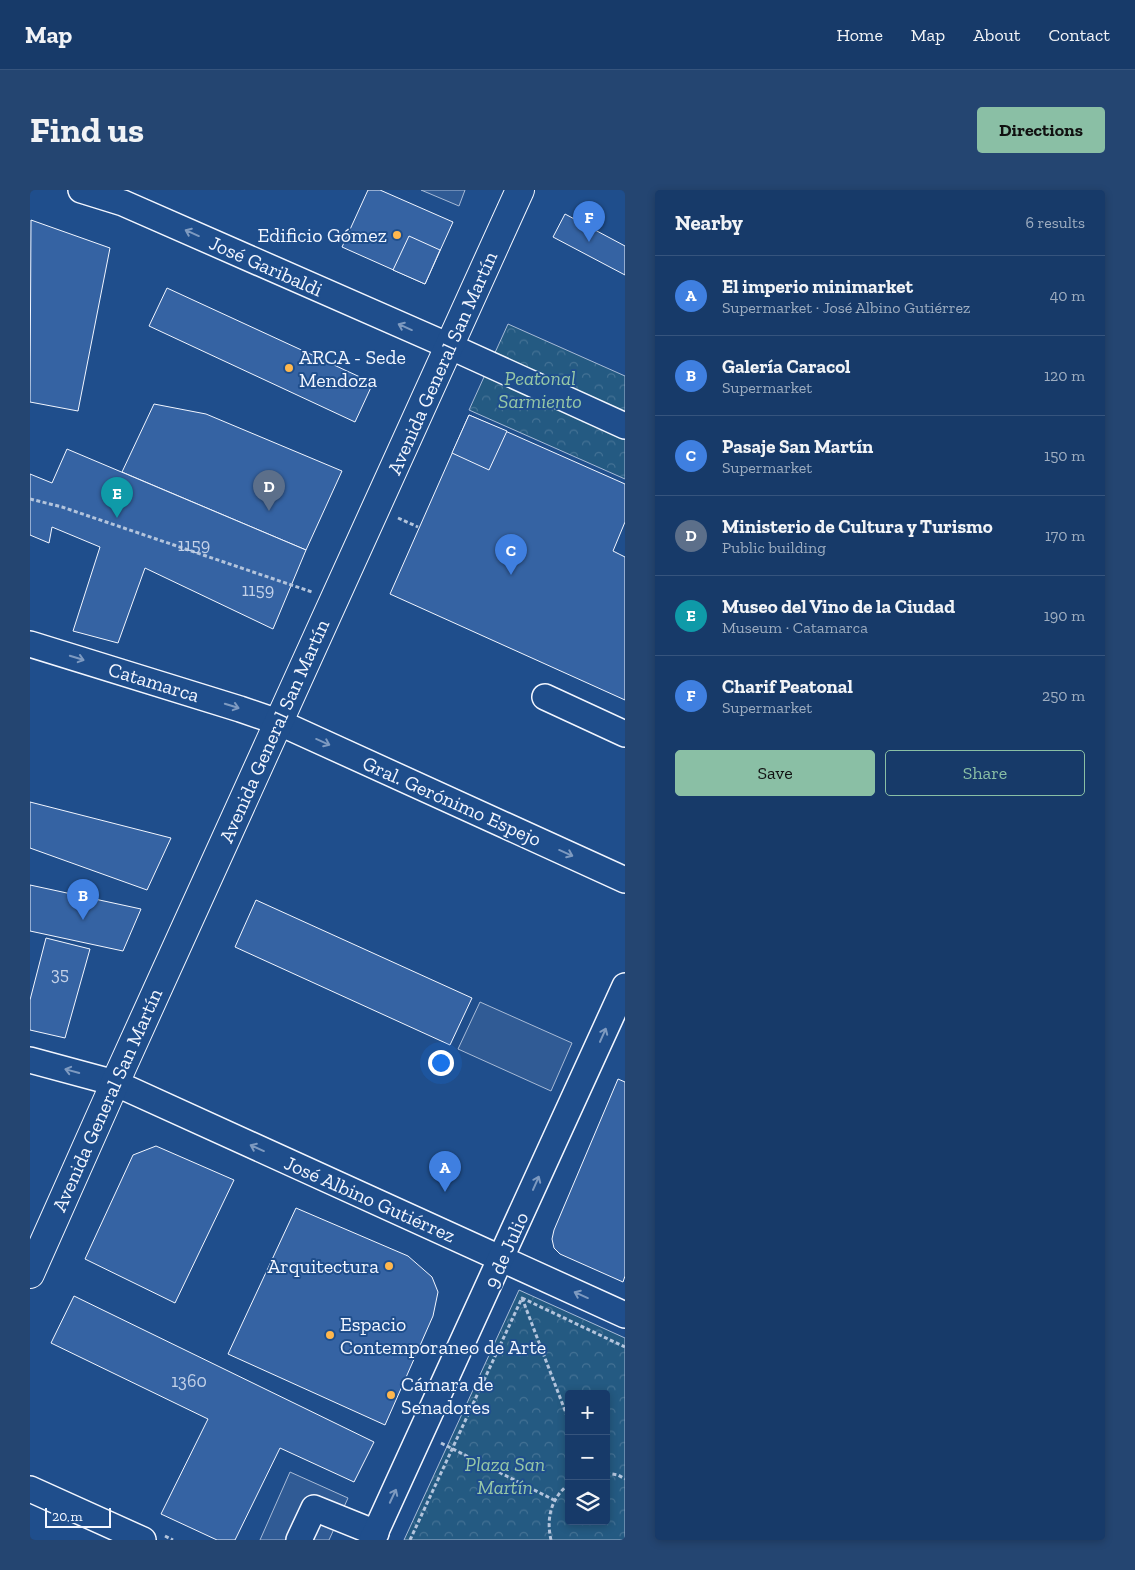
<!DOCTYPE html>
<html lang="en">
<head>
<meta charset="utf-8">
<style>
	body { margin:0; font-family:"Zilla Slab",serif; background:#244571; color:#f1f3f6 }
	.controls { position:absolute; right:15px; bottom:15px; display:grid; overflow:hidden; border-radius:5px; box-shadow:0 2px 8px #0003 }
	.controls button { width:45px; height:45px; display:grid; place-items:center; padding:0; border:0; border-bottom:1px solid #36547d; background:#173a69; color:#f1f3f6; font:25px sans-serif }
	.scale { position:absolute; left:15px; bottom:12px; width:66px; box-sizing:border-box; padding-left:5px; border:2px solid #f2f6ff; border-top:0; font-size:14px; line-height:18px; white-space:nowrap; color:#f2f6ff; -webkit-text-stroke:4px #1f4e8c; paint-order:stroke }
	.you { position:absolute; left:410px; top:872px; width:18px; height:18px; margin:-12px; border:4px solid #fff; border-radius:50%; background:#1a73e8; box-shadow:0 0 0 8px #1a73e833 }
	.badge { display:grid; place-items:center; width:32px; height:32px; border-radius:50%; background:#8abfa5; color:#fff; font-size:16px; font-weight:700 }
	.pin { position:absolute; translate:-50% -41px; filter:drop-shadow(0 1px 2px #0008) }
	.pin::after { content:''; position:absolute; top:26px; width:18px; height:15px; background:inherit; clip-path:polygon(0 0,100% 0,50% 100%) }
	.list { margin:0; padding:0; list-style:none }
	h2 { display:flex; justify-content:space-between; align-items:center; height:65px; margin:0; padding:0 20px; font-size:21px }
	h2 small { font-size:16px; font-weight:400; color:#9eadc0 }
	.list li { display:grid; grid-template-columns:32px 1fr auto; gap:15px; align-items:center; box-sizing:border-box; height:80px; padding:0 20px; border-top:1px solid #36547d }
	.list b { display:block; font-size:19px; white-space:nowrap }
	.list p { margin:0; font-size:16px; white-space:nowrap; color:#9eadc0 }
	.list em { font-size:16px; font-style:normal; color:#9eadc0 }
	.actions { display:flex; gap:10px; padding:15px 20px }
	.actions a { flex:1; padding:11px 0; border:1px solid #8abfa5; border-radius:5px; text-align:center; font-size:18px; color:#8abfa5 }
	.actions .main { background:#8abfa5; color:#111 }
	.icon { flex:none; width:28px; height:28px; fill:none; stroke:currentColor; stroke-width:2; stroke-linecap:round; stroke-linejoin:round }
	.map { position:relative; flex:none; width:595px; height:1350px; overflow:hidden; border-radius:5px }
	header { display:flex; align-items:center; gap:30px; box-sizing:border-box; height:70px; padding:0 25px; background:#173a69; border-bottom:1px solid #36547d }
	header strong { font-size:24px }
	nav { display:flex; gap:28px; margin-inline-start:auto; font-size:18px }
	.intro { display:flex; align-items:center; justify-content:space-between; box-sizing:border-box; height:120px; padding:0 30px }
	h1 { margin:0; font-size:35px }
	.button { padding:12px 22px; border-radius:5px; background:#8abfa5; color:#111; font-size:18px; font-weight:700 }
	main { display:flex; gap:30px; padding:0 30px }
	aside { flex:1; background:#173a69; border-radius:5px; box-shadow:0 2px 8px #0003 }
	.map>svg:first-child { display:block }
	.park { fill:url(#park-crowns); stroke:#a8bbd7; fill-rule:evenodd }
	.parking { fill:#305b95; stroke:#a8bbd7 }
	.building { fill:#3563a3; stroke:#f2f6ff }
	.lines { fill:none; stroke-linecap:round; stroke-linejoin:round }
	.minor-casing { stroke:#f2f6ff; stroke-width:28 }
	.major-casing { stroke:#f2f6ff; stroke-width:30 }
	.path { stroke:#b3c4dc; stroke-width:3; stroke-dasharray:4 2.5; stroke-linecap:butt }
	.minor { stroke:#1f4e8c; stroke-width:25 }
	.major { stroke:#1f4e8c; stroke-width:28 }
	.oneway { stroke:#7e9ac0 }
	.poi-dot { fill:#ffb74d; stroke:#1f4e8c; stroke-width:2 }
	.labels { text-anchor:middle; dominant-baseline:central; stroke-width:4; stroke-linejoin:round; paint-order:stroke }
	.number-label { font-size:18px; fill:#c3d1e8 }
	.poi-label { font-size:20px; fill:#f2f6ff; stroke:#1f4e8c; text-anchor:start }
	.street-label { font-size:20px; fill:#f2f6ff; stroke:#1f4e8c }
	.park-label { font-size:20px; font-style:italic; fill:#97c8a6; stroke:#1f4e8c }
</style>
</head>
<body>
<header>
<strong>Map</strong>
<nav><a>Home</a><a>Map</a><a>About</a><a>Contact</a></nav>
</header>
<div class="intro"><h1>Find us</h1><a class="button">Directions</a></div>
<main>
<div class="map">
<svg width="595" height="1350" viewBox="0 0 595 1350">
	<defs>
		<pattern id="park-crowns" width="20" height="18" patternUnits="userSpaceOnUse" patternTransform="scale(1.25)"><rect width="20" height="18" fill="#245a82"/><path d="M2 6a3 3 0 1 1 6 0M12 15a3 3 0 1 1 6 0" fill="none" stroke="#447295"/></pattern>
	</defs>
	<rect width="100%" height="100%" fill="#1f4e8c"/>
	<g class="park">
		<polygon points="478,134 595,186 595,289 439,220"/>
		<path d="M489,1100L595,1148V1350H374ZM539,1204H576V1331H539Z"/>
	</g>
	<g class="parking">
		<polygon points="391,0 435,0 429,16"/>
		<polygon points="450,812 542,853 521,901 428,859"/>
		<polygon points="260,1282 318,1308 299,1350 230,1350"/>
	</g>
	<g class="building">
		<polygon points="338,0 350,0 423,32 395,94 312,57"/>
		<polygon points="535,24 595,56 595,85 523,47"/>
		<polygon points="1,30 80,58 48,221 0,212"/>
		<polygon points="379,46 410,60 395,94 363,80"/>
		<polygon points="137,98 343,193 325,232 119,136"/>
		<polygon points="124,214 176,224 312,281 276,360 92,282"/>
		<polygon points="439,225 595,294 595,332 583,361 595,367 595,510 360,404"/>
		<polygon points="439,225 477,241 459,280 422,263"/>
		<polygon points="37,259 276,360 243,439 115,378 88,453 43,441 70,357 22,337 19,353 0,345 0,284 22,293"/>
		<polygon points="0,612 141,648 117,700 0,658"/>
		<polygon points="0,695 111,719 93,761 0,741"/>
		<polygon points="226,710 442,808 420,855 205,757"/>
		<polygon points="16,748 60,759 35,848 0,840 0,810"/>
		<polygon points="588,889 595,892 595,1086 593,1092 530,1064 524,1058 522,1049 524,1040"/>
		<polygon points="126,956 204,990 145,1113 55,1069 103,965"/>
		<polygon points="266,1018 378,1066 402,1087 408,1102 403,1126 355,1235 198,1164"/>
		<polygon points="44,1106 344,1252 324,1292 250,1258 205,1350 187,1350 131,1324 178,1229 21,1153"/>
	</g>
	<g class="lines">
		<defs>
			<g id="minor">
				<polyline points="51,0 93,13 419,156 595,236"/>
				<polyline points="0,454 210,519 248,532 595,690"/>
				<polyline points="515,507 595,544"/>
				<polyline points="0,870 85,893 595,1125"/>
				<polyline points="0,1299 113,1350"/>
				<polyline points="269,1350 284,1318 346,1343"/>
				<polyline points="342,1350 595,796"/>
			</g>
			<polyline id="major" points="0,1084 85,893 490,0"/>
		</defs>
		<use href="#minor" class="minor-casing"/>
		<use href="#major" class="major-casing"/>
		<g class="path">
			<polyline points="0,309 32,317 282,402"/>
			<polyline points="368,328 388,337"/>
			<polyline points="492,1108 539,1231"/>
			<polyline points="411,1253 524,1310"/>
			<polyline points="576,1283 588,1285 595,1289"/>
			<polyline points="135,1346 143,1350"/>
			<polyline points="380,1350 492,1108 595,1157"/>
			<path d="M521,1350C516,1328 521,1308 539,1294"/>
		</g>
		<use href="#minor" class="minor"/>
		<use href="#major" class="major"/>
	</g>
	<defs><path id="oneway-shaft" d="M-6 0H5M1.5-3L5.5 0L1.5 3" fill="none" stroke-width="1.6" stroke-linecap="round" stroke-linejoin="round" transform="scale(1.25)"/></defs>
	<g class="oneway">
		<use href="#oneway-shaft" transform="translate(162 43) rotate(-156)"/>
		<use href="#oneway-shaft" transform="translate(375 137) rotate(-156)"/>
		<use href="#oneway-shaft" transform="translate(47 468) rotate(17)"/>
		<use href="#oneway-shaft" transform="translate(202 516) rotate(17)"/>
		<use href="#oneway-shaft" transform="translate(293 552) rotate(24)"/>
		<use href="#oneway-shaft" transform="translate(536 663) rotate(24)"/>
		<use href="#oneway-shaft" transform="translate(573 845) rotate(-66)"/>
		<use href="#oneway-shaft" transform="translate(42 881) rotate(-165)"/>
		<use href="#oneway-shaft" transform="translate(227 958) rotate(-156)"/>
		<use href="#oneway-shaft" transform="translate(506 993) rotate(-66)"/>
		<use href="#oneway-shaft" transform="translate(551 1105) rotate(-156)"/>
		<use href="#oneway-shaft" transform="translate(363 1306) rotate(-65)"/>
	</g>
	<g class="poi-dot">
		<circle cx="367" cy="45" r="5"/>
		<circle cx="259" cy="178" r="5"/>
		<circle cx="359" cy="1076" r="5"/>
		<circle cx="300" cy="1145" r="5"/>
		<circle cx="361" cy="1205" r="5"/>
	</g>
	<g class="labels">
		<g class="number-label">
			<text x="164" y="355">1159</text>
			<text x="228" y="400">1159</text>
			<text x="30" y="784">35</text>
			<text x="159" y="1191">1360</text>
		</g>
		<g class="poi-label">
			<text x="357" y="45" text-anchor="end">Edificio Gómez</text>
			<text x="269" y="167">ARCA - Sede<tspan x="269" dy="23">Mendoza</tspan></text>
			<text x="349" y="1076" text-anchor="end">Arquitectura</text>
			<text x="310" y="1134">Espacio<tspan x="310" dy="23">Contemporaneo de Arte</tspan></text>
			<text x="371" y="1194">Cámara de<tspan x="371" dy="23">Senadores</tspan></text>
		</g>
		<g class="street-label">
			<text transform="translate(236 76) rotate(24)">José Garibaldi</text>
			<text transform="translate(412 173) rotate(-66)">Avenida General San Martín</text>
			<text transform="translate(124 492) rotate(17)">Catamarca</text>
			<text transform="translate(244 541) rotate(-66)">Avenida General San Martín</text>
			<text transform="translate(422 611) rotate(24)">Gral. Gerónimo Espejo</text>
			<text transform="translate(77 910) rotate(-66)">Avenida General San Martín</text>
			<text transform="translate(340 1009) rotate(24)">José Albino Gutiérrez</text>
			<text transform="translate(476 1060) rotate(-66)">9 de Julio</text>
		</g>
		<g class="park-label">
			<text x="510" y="188">Peatonal<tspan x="510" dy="23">Sarmiento</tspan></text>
			<text x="475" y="1274">Plaza San<tspan x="475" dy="23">Martín</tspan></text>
		</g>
	</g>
</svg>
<div class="controls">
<button>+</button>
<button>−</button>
<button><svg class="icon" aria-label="layers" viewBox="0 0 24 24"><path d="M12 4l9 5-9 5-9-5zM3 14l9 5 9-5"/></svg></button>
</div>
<div class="scale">20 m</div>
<div class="you"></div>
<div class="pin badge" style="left:415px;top:1002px;background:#3f7fe0">A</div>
<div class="pin badge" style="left:53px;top:730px;background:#3f7fe0">B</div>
<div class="pin badge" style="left:481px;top:385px;background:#3f7fe0">C</div>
<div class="pin badge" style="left:239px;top:321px;background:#5c6f8a">D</div>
<div class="pin badge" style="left:87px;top:328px;background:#0f9aa8">E</div>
<div class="pin badge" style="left:559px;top:52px;background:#3f7fe0">F</div>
</div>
<aside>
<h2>Nearby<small>6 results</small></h2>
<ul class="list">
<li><span class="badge" style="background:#3f7fe0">A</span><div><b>El imperio minimarket</b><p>Supermarket · José Albino Gutiérrez</p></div><em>40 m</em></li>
<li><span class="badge" style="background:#3f7fe0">B</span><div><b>Galería Caracol</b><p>Supermarket</p></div><em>120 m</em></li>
<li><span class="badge" style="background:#3f7fe0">C</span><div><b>Pasaje San Martín</b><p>Supermarket</p></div><em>150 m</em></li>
<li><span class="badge" style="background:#5c6f8a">D</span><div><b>Ministerio de Cultura y Turismo</b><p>Public building</p></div><em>170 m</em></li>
<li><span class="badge" style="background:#0f9aa8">E</span><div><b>Museo del Vino de la Ciudad</b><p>Museum · Catamarca</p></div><em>190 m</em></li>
<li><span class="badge" style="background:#3f7fe0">F</span><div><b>Charif Peatonal</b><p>Supermarket</p></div><em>250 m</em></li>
</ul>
<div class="actions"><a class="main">Save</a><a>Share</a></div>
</aside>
</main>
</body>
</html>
